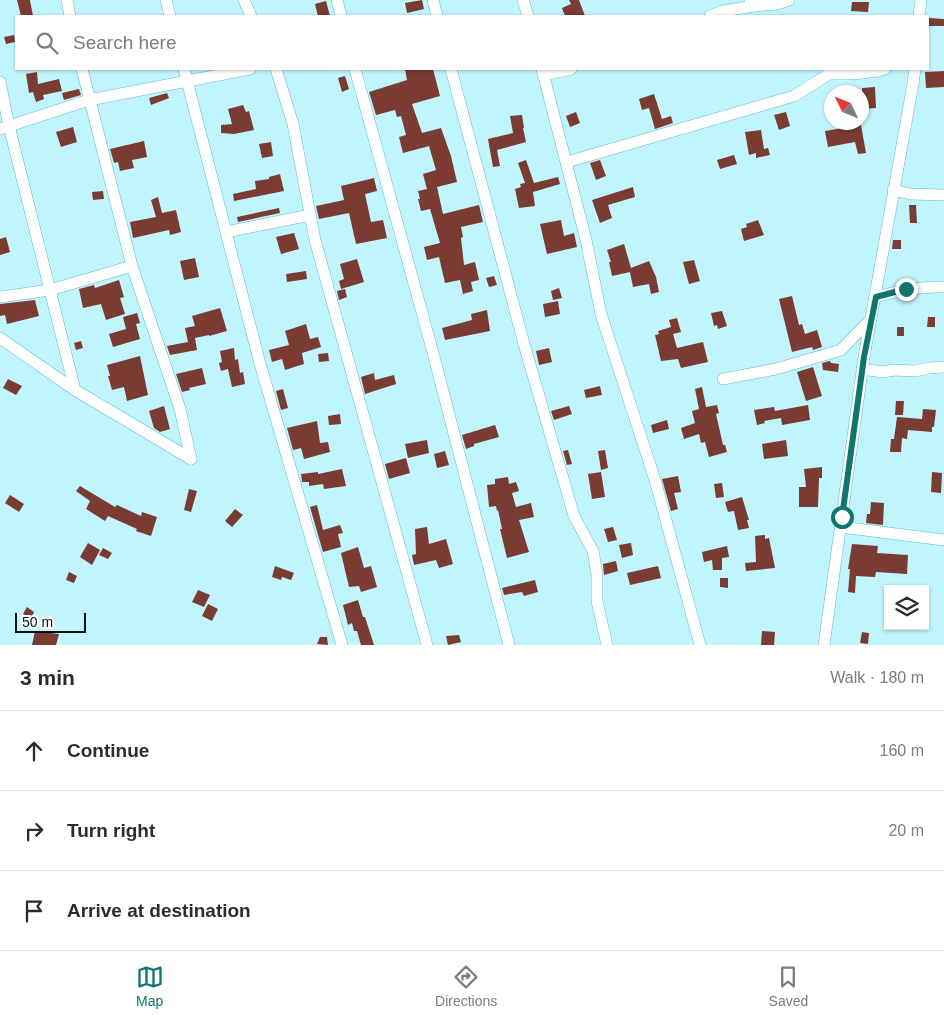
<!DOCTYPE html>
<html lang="en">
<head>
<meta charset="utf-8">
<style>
	body { margin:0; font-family:Arial,sans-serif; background:#f7f7f7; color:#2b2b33 }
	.controls { position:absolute; right:15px; bottom:15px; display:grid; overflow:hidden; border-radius:0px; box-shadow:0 1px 4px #0004 }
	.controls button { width:45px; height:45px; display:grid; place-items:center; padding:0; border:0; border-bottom:1px solid #e1e1e2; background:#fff; color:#2b2b33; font:25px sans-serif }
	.compass { position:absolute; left:824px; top:85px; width:45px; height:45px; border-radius:50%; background:#fff; box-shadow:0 1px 4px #0004; rotate:313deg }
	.scale { position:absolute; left:15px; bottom:12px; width:71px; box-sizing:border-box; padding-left:5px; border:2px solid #001114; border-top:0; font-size:14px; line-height:18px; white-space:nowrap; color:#001114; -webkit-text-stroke:4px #fff; paint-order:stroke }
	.stop { position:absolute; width:15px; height:15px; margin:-11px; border:4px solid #0f766e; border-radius:50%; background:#fff }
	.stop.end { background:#0f766e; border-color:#fff; box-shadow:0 1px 5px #0008 }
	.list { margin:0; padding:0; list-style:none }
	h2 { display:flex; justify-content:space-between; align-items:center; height:65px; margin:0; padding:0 20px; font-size:21px }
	h2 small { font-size:16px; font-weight:400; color:#7c7c81 }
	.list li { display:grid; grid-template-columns:32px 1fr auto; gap:15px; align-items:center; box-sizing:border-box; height:80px; padding:0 20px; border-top:1px solid #e1e1e2 }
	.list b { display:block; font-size:19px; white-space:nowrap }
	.list em { font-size:16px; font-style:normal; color:#7c7c81 }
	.icon { flex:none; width:28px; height:28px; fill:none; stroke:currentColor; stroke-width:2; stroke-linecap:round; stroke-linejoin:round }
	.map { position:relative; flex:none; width:944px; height:645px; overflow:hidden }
	.search { position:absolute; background:#fff; box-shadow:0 1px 4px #0004; left:15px; right:15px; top:15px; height:55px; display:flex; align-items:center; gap:12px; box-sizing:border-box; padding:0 18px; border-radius:0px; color:#7c7c81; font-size:19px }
	.sheet { height:305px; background:#fff }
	nav { display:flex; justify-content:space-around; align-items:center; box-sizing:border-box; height:70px; border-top:1px solid #e1e1e2; background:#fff; font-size:14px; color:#7c7c81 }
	nav a { display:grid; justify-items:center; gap:2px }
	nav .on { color:#0f766e }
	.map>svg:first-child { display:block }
	.building { fill:#7a3b32 }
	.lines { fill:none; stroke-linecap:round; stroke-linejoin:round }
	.street-casing { stroke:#5ebac9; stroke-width:12 }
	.street { stroke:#fff; stroke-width:11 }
	.route { stroke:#0f766e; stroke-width:6 }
</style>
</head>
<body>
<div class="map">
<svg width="944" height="645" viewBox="0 0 944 645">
	<rect width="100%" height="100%" fill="#c1f5fe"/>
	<g class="building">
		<polygon points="17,0 30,0 33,16 21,16"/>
		<polygon points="422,0 424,9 407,13 405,3"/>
		<polygon points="569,0 579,0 585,16 565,16 562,8 571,4"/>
		<polygon points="326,1 330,16 318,16 315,4"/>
		<polygon points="852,2 869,2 868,12 851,11"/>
		<polygon points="929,18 944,19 944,26 929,26"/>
		<polygon points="14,35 15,42 6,44 4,37"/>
		<polygon points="405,69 433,69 440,96 412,104 422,133 441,128 451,156 457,182 437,187 443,214 479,205 483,222 461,227 463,237 461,238 464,265 475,262 479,280 471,282 473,291 463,294 460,280 445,283 439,257 427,260 424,247 440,243 430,209 421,211 418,199 420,199 418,191 427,189 423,174 436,170 429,146 403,153 399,137 406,135 401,116 397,117 395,110 376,115 369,92 407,80"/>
		<polygon points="944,71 944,87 926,88 925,72"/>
		<polygon points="37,72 38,84 59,79 62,91 43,95 44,99 36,102 33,92 29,93 26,74"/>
		<polygon points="345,76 349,89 342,92 338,78"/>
		<polygon points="875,87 876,108 862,109 862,88"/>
		<polygon points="79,89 81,95 64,100 62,93"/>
		<polygon points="167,93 169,98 151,105 149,98"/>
		<polygon points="654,94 662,119 671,116 673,123 655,129 649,108 642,110 639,99"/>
		<polygon points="243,105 246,112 249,111 254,130 234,134 221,133 221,125 232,124 228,109"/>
		<polygon points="576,112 580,123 570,127 566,116"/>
		<polygon points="786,112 790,126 779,130 774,115"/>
		<polygon points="522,115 524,128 523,128 526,142 497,150 500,166 493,167 488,139 513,133 510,116"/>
		<polygon points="861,125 866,153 858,154 855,142 828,147 825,131"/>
		<polygon points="73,127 77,142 61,147 56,132"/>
		<polygon points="761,130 764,149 768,148 770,155 756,158 756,153 749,155 745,132"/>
		<polygon points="144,141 147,157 132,160 134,168 120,171 118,162 114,163 110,149"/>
		<polygon points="271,142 273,156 262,158 259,144"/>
		<polygon points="734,155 737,164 720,169 717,160"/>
		<polygon points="526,160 534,183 558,177 560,184 533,192 535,206 519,208 515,189 521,187 520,184 525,183 518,163"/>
		<polygon points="600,160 606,176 596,180 590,163"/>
		<polygon points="280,174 284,191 234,201 233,194 256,189 255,181 269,179 269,177"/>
		<polygon points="374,178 377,191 365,194 371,222 383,220 387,238 356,244 349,213 319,219 316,206 344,200 341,186"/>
		<polygon points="633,187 635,197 608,205 612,218 600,223 592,200"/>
		<polygon points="103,191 104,199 93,200 92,192"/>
		<polygon points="158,197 162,213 176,210 181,232 170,235 169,230 133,238 130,222 156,217 151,200"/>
		<polygon points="909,205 916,205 917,223 910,223"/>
		<polygon points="279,208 280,213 238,222 237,217"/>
		<polygon points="561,220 564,236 574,233 577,247 547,254 540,224"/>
		<polygon points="758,220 764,235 744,241 741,229 747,227 746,224"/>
		<polygon points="294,233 299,249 281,254 276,237"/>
		<polygon points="6,237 10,252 0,255 0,239"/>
		<polygon points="893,240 901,240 901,249 892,249"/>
		<polygon points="624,244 631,268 649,261 656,277 659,292 651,294 649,284 633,287 630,272 612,276 609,262 611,262 607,250"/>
		<polygon points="195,258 199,277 184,280 180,261"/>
		<polygon points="357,259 364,282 341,289 339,281 344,279 340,264"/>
		<polygon points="694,260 700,281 689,284 683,262"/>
		<polygon points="306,271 307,279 287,282 286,274"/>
		<polygon points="494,276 497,285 489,287 486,278"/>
		<polygon points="119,280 124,297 120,298 125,314 106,320 101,304 83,308 79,289 94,285 95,288"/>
		<polygon points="559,288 562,298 553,300 551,291"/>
		<polygon points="345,289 347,297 339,300 337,291"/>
		<polygon points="792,296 799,325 802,324 805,334 817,330 822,347 813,350 812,347 792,352 779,299"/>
		<polygon points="35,300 39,316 7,324 5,315 0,316 0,304"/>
		<polygon points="558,301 560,314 545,317 543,304"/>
		<polygon points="220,308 227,331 209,336 209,335 195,338 197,350 170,355 167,346 188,342 185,328 195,326 192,316"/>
		<polygon points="487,310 490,331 445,340 442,328 472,320 471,314"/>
		<polygon points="722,311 727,326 718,329 717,325 714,326 711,313"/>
		<polygon points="137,313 140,323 136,324 140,339 113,347 109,334 126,329 123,317"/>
		<polygon points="928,317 935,317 935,327 927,327"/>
		<polygon points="677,318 681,332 673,334 677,348 703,342 708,362 681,368 678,359 661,361 655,335 659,334 658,331 671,327 669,320"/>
		<polygon points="306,324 310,339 318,337 321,347 302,353 304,364 285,370 282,359 272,362 269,350 289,345 285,331"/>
		<rect x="897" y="327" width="7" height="9"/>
		<polygon points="81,341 83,348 76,350 74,343"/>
		<polygon points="234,348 235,360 238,359 240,373 243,372 245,384 232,387 228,369 221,371 219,363 222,362 220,351"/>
		<polygon points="549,348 552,362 539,365 536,351"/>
		<polygon points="328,353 329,361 319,362 318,354"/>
		<polygon points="140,356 148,395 127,401 124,387 112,390 108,376 110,376 107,365"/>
		<polygon points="830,361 831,363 839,364 838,372 823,370 822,363"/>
		<polygon points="813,367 822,396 806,401 797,372"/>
		<polygon points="202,368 206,384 189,388 190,390 182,392 176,374"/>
		<polygon points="374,373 375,380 394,375 396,384 365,394 361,377"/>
		<polygon points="8,379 22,386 16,395 3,388"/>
		<polygon points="600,386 602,395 586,398 584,390"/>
		<polygon points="702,387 706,407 717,405 719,413 716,414 723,445 725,445 727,452 709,457 705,442 701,443 699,434 684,439 681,428 695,423 692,411 699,409 695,389"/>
		<polygon points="283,389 288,408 281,410 276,391"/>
		<polygon points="896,401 904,401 903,415 895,415"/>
		<polygon points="808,405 810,420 782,425 781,418 764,421 765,423 757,425 754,410 774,407 775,411"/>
		<polygon points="164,406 170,429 160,432 154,428 149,411"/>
		<polygon points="569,406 572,414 554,420 551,411"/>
		<polygon points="923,409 936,410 934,427 932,427 932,432 908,430 907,439 902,438 901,452 890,452 891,439 894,439 897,417 922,419"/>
		<polygon points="340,414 341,424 329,425 328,416"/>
		<polygon points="667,420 669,429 653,433 651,425"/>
		<polygon points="317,421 320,443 328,442 330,452 304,459 301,448 293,450 287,428"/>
		<polygon points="495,425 499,437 474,444 474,446 466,449 462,435"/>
		<polygon points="427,440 429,453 408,458 405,444"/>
		<polygon points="786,440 788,456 764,459 762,444"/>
		<polygon points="568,450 572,464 567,465 563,451"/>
		<polygon points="605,450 608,468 601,470 598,451"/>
		<polygon points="445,451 449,465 437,468 434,454"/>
		<polygon points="406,458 410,473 389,479 385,464"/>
		<polygon points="822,467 822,478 819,478 818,507 799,507 799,487 806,487 804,469"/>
		<polygon points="342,469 346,486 324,489 323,484 309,486 309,482 302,482 301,474 318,472 318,474"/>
		<polygon points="601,472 605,497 592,499 588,474"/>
		<polygon points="932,472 942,473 941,493 931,492"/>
		<polygon points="678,476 681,492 674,493 678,509 671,511 662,479"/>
		<polygon points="508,477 509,484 516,482 519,491 512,493 516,507 531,503 534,517 519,520 529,552 507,558 500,529 502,529 498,510 497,511 496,506 489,507 487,485 495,484 495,479"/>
		<polygon points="722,483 724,497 716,498 714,484"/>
		<polygon points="80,486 115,507 117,505 141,516 142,512 157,517 151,536 136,531 137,529 108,516 105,521 86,509 90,501 76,491"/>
		<polygon points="189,489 197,491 191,512 184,510"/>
		<polygon points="10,495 24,504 19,512 5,503"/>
		<polygon points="742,497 749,520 747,520 749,528 738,530 734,511 728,512 725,502"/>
		<polygon points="871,502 884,503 883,525 866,523 867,514 870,514"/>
		<polygon points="317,505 323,530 340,525 343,533 338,534 341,547 323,552 310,507"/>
		<polygon points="235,509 243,515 232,527 225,521"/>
		<polygon points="427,527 429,544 446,539 453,564 439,568 436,560 414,565 412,555 416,554 415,529"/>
		<polygon points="613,527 617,540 608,542 604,529"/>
		<polygon points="765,535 765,539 769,538 775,568 746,571 745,563 756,562 755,536"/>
		<polygon points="88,543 100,550 92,565 80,557"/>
		<polygon points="631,543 633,555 622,558 619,545"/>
		<polygon points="852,544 878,546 877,553 908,555 907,574 876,572 875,577 856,576 855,593 848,592 850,569 848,569"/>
		<polygon points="727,546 729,557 722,558 722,570 713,570 712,560 704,562 702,552"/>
		<polygon points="358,547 364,568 371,566 377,587 361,592 359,586 349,587 341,553"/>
		<polygon points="103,548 112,553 108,559 99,555"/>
		<polygon points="616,561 618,571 604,575 603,564"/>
		<polygon points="275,566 294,573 291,580 282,577 281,580 272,577"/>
		<polygon points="658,566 661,578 630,585 627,573"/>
		<polygon points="69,572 77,576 74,583 66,580"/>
		<polygon points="720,578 728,578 728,588 720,587"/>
		<polygon points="535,580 538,592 524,596 522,592 504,595 502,588"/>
		<polygon points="198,590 210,595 204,607 192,602"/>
		<polygon points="358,600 363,617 365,617 374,645 361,645 357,631 354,631 352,623 348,625 343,605"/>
		<polygon points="208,604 218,609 212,621 202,616"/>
		<polygon points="27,607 34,612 31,618 23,614"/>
		<polygon points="35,631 59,634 56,645 32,645"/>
		<polygon points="762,631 775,632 774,645 761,645"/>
		<polygon points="862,632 869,633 868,644 860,643"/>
		<polygon points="459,635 461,642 448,645 446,636"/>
		<polygon points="320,637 327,637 328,645 317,644"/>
	</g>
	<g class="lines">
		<defs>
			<g id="street">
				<polyline points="67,0 70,16"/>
				<polyline points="166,0 170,16"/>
				<polyline points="244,0 251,16"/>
				<polyline points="337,0 341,16"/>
				<polyline points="433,0 437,16"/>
				<polyline points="523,0 528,16"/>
				<polyline points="750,0 754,6 777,4 789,0"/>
				<polyline points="710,16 723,11 754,6"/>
				<polyline points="919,16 921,0"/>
				<polyline points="82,69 132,266 180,409 191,459"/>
				<polyline points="184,69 259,360 342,645"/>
				<polyline points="276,69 293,124 315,240 427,645"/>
				<polyline points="355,69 432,349 509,645"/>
				<polyline points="451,69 524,344 574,516 593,551 597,574 597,601 607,645"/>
				<polyline points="542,69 586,240 601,314 655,480 700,645"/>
				<polyline points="543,75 571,69"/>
				<polyline points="0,82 9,126 75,390"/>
				<polyline points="0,129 89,100 250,69"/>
				<polyline points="567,162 794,96 829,74 853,74 878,71 885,69"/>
				<polyline points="893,190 910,194 944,195"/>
				<polyline points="226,232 310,215"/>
				<polyline points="0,297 50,290 132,266"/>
				<path d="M875,297C899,291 920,286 944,287"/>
				<polyline points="0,338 75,390 191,459"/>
				<polyline points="862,369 883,372 894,370 915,371 929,368 944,367"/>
				<polyline points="723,379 776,369 841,350 871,319"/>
				<polyline points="841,527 944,540"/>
				<polyline points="824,645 864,357 913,84 915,69"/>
			</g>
		</defs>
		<use href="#street" class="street-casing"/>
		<use href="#street" class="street"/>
	</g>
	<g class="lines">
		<polyline class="route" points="842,517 864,357 876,297 906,289"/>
	</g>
</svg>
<div class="controls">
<button><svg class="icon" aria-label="layers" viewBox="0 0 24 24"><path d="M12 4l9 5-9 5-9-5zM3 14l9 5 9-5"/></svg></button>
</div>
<svg class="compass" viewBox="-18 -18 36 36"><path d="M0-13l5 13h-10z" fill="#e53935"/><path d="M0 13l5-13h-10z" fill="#7c7c81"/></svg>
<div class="scale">50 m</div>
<div class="stop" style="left:842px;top:517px"></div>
<div class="stop end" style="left:906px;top:289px"></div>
<div class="search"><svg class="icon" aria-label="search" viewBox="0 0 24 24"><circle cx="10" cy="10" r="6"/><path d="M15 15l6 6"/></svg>Search here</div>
</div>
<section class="sheet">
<h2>3 min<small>Walk · 180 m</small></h2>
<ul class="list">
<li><svg class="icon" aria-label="ahead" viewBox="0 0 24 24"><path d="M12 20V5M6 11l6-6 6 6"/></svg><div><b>Continue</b></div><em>160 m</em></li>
<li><svg class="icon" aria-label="right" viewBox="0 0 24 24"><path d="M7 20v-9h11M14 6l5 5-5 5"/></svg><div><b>Turn right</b></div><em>20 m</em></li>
<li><svg class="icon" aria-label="arrive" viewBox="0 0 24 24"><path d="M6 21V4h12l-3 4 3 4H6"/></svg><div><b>Arrive at destination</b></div></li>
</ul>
</section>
<nav>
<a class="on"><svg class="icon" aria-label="map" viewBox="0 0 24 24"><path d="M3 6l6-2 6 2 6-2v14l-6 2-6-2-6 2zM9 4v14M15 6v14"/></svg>Map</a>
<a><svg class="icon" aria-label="directions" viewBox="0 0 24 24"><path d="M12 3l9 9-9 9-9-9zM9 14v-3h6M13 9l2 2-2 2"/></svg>Directions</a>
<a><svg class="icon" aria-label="saved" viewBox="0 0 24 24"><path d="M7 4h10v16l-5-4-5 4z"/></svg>Saved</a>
</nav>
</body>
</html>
